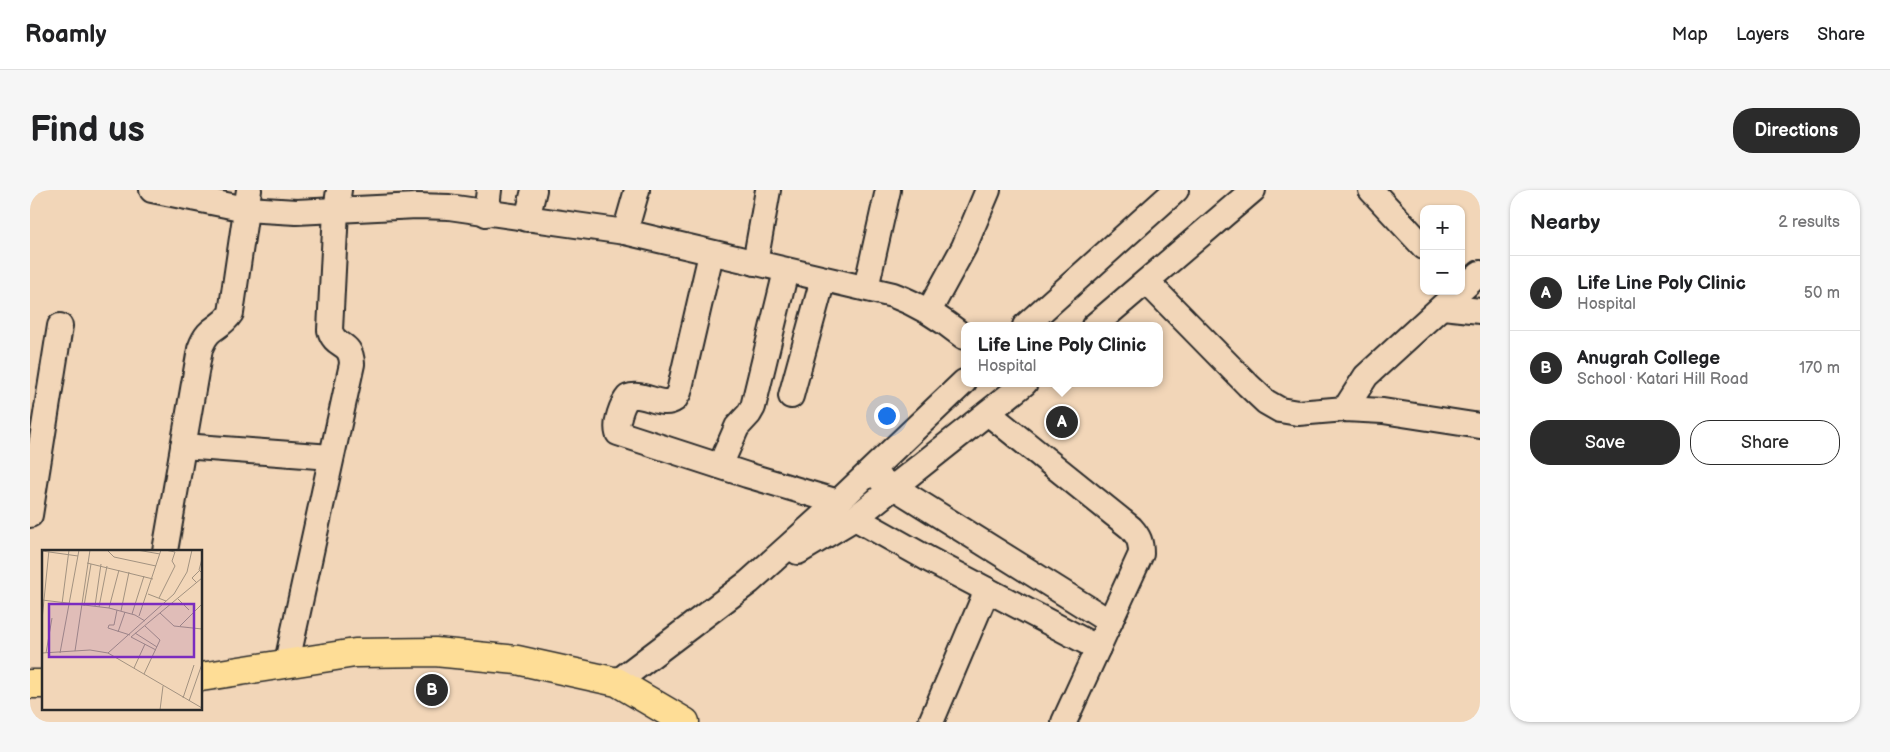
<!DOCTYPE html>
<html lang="en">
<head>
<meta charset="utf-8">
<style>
	body { margin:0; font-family:"Balsamiq Sans",sans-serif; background:#f6f6f6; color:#202124 }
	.controls { position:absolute; right:15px; top:15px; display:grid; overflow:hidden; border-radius:10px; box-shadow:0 1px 4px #0004 }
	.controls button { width:45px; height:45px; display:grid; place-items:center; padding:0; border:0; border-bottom:1px solid #e0e0e0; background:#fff; color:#202124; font:25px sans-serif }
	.you { position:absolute; left:856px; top:225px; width:18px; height:18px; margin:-12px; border:4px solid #fff; border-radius:50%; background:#1a73e8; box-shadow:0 0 0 8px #1a73e833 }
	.badge { display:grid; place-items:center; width:32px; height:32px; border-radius:50%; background:#2b2b2b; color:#fff; font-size:16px; font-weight:700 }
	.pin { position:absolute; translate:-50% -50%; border:2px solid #fff; box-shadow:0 1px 5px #0006 }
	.popup { position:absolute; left:931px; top:132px; width:202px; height:65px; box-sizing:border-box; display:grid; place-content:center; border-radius:10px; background:#fff; filter:drop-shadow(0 1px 4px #0005); font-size:16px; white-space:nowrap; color:#757577 }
	.popup b { font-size:19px; color:#202124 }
	.popup::after { content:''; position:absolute; left:50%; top:100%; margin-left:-10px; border:10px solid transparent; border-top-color:#fff }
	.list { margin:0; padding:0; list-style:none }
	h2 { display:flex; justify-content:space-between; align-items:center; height:65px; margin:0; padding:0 20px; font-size:21px }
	h2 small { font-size:16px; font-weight:400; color:#757577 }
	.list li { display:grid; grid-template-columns:32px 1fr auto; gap:15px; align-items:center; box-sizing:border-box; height:75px; padding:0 20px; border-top:1px solid #e0e0e0 }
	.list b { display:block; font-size:19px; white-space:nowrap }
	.list p { margin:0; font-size:16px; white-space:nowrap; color:#757577 }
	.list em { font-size:16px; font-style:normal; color:#757577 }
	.actions { display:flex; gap:10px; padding:15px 20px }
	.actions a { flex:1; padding:11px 0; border:1px solid #2b2b2b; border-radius:20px; text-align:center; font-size:18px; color:#2b2b2b }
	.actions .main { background:#2b2b2b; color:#fff }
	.map { position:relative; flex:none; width:1450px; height:532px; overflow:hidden; border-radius:20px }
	header { display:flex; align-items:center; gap:30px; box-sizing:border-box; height:70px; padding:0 25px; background:#fff; border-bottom:1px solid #e0e0e0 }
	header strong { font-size:24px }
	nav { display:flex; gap:28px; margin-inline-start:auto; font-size:18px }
	.intro { display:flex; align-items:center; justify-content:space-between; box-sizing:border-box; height:120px; padding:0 30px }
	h1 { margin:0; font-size:35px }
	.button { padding:12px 22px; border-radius:20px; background:#2b2b2b; color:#fff; font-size:18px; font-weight:700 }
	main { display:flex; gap:30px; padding:0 30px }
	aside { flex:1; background:#fff; border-radius:20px; box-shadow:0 1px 4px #0004 }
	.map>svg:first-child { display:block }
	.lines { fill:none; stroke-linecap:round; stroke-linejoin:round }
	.street-casing { stroke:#2b2b2b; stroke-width:28 }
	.primary-casing { stroke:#2b2b2b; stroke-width:31 }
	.street { stroke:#f2d6b8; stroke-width:24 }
	.primary { stroke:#fedd96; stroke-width:28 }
	.inset-road { fill:none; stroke:#a29280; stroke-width:1 }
	.view { fill:#7b2cbf; fill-opacity:0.15; stroke:#7b2cbf; stroke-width:2.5 }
	.inset-edge { fill:none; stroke:#2b2b2b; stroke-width:2.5 }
</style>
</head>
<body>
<header>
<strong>Roamly</strong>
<nav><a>Map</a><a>Layers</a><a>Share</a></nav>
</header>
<div class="intro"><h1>Find us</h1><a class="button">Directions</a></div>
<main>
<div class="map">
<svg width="1450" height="532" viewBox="0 0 1450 532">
	<rect width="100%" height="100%" fill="#f2d6b8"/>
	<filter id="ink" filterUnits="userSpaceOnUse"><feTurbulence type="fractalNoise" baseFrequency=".02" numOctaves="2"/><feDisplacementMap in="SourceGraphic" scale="10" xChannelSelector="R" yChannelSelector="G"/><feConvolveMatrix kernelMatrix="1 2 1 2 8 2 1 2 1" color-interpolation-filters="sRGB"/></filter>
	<g filter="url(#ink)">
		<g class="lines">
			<defs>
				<g id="street">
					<path d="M122,0L216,19L266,22L387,16L419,17L595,42L863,105C890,115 912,129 934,147"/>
					<polyline points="1341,0 1394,57"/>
					<polyline points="456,24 459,0"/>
					<polyline points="497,29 504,0"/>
					<polyline points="595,42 607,0"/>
					<path d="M681,64L649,202L645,209C631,219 614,201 598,207C592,214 585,233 588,243L717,285L808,312"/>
					<polyline points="725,73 738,0"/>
					<polyline points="1117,92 1218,195 1236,212 1250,220 1268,223 1315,219 1353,221 1450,236"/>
					<polyline points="836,98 858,0"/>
					<polyline points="1431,100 1450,83"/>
					<polyline points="1413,117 1450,121"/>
					<polyline points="899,121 934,57 958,0"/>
					<polyline points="995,136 1146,0"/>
					<polyline points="1064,136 1223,0"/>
					<polyline points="761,206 793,89"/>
					<polyline points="1315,219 1336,186 1429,101"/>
					<path d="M958,223L1101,338C1109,347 1111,352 1111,364L1034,532"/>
					<polyline points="153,256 301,267"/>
					<polyline points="690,276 707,237 719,224 723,217 756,81"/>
					<polyline points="851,290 864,297 1080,432"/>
					<polyline points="0,325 30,136"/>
					<polyline points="825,328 900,370 1068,458"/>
					<path d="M135,361L170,159C179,134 189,141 201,123L219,0"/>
					<polyline points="768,362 825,328 995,193"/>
					<path d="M257,472L322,174C321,150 305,159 300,140L306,20L309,0"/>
					<polyline points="587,492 719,392 808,312 934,192"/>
					<polyline points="901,532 957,400"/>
				</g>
				<g id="primary">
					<polyline points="171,487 325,463 405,462 487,470 587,492 655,532"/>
					<polyline points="0,494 14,494"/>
				</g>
			</defs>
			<use href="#street" class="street-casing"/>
			<use href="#primary" class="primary-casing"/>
			<use href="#street" class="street"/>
			<use href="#primary" class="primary"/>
		</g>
	</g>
	<g transform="translate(12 360)">
		<rect width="160" height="160" fill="#f2d6b8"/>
		<path class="inset-road" d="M65,0L72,7L114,16M95,0L118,4M0,1L36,6M160,9L157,20L160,23M45,13L111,29M155,33L150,28L157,21M106,44L124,51M117,48L133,16L130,11L133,2L123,0M136,49L147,60M0,50L67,58L93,65L103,71M20,54L27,0M42,56L49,14M53,56L59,14M57,57L65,16M67,58L77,20M75,60L72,75H67L66,78L88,85M79,61L87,22M118,63L132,76L160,79M90,64L102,26M97,66L119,0M0,70L7,0M138,76L160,54M76,82L83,62M93,83L115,97M89,87L160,28M89,87L114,100M33,101L48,0M0,103L48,100L66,103L160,158M4,103L10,68M18,103L37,0M66,103L132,44L145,22L150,0M92,118L103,94M102,124L118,90L103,76M141,148L152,115M147,151L160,114M118,160L121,136"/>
		<path class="view" d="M7,54H152V107H7Z"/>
		<rect width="160" height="160" class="inset-edge"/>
	</g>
</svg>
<div class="controls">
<button>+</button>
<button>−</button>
</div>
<div class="you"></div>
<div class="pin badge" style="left:1032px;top:232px">A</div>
<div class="popup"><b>Life Line Poly Clinic</b>Hospital</div>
<div class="pin badge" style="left:402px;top:500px">B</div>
</div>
<aside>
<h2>Nearby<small>2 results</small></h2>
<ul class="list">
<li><span class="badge">A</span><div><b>Life Line Poly Clinic</b><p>Hospital</p></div><em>50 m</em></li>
<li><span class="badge">B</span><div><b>Anugrah College</b><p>School · Katari Hill Road</p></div><em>170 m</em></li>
</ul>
<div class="actions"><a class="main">Save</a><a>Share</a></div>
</aside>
</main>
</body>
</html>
